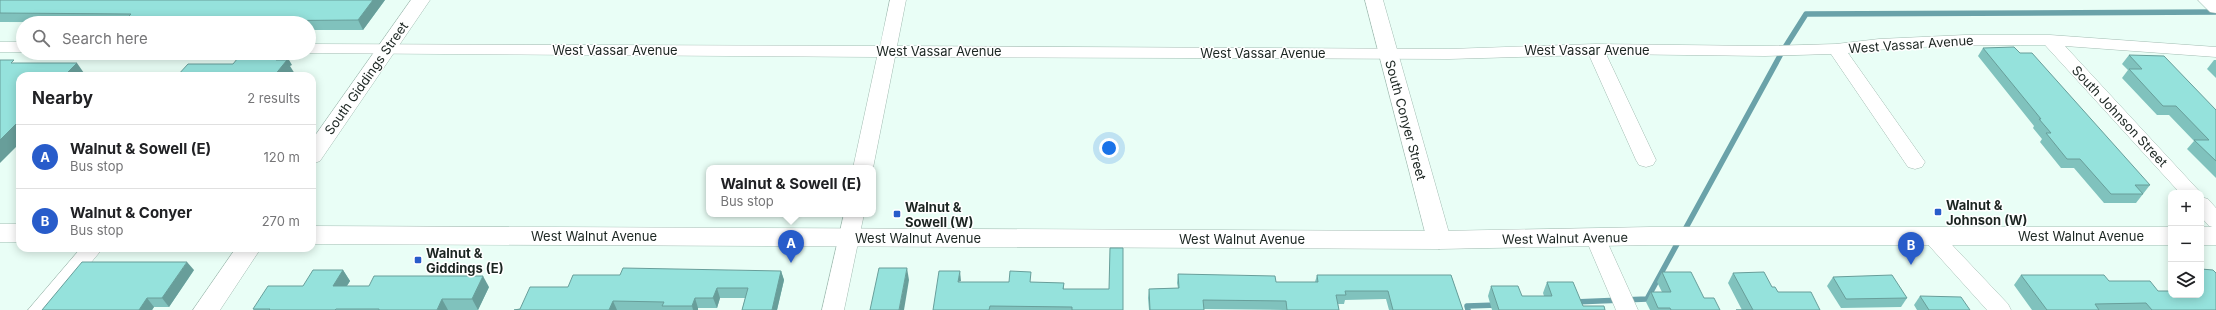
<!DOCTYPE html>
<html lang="en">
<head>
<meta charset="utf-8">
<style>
	body { margin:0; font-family:Inter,sans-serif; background:#f2f2f2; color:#202124 }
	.controls { position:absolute; right:12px; bottom:12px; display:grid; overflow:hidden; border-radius:8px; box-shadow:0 2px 10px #0003 }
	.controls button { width:36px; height:36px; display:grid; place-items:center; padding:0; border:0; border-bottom:1px solid #e0e0e0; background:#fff; color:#202124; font:20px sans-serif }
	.you { position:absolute; left:1109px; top:148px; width:14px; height:14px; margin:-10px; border:3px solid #fff; border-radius:50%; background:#1a73e8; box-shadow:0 0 0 6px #1a73e833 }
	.badge { display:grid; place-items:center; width:26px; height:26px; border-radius:50%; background:#285cca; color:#fff; font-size:13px; font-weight:700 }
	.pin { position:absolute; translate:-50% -33px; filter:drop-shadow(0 1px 2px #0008) }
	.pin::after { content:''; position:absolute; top:21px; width:14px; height:12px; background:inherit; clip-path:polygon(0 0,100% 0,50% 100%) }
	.popup { position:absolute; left:706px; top:165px; width:170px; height:52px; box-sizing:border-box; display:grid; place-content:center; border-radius:8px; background:#fff; filter:drop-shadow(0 1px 3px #0005); font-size:13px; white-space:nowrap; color:#757577 }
	.popup b { font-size:15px; color:#202124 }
	.popup::after { content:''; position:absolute; left:50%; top:100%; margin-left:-8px; border:8px solid transparent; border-top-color:#fff }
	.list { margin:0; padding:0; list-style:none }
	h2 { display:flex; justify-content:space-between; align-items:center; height:52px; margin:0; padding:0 16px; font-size:17px }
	h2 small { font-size:13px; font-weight:400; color:#757577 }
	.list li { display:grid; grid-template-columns:26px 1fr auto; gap:12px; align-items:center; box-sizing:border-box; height:64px; padding:0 16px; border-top:1px solid #e0e0e0 }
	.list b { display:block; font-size:15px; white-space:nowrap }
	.list p { margin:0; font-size:13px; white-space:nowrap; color:#757577 }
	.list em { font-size:13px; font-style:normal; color:#757577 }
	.icon { flex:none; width:22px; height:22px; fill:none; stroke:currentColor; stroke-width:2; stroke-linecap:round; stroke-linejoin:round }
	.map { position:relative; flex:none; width:2216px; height:310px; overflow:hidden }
	.search { position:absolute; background:#fff; box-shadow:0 2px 10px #0003; left:16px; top:16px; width:300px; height:44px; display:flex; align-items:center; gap:10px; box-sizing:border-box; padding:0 14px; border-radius:22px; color:#757577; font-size:15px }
	.panel { position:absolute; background:#fff; box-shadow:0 2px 10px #0003; left:16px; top:72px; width:300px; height:180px; border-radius:12px }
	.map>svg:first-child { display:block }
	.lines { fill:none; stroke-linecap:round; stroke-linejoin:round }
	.stream { stroke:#6aa2a9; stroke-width:5.5 }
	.minor-casing { stroke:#a2bcb2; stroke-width:1 }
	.tertiary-casing { stroke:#a2bcb2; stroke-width:1 }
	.secondary-casing { stroke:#a2bcb2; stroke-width:1 }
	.minor { fill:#fff; fill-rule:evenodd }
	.tertiary { fill:#fff; fill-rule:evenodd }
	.secondary { fill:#fff; fill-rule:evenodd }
	.wall { fill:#80c2bd }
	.shaded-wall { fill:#689e9a }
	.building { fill:#95e2dc; stroke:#689e9a }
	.poi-dot { fill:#285cca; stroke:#fff; stroke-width:1.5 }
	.labels { text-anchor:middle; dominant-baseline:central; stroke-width:3; stroke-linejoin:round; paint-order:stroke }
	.street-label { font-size:13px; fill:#1b2521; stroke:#fff }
	.poi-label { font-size:13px; font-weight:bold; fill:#1b2521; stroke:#fff; text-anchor:start }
</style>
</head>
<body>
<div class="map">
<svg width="2216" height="310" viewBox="0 0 2216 310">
	<rect width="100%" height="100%" fill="#e9fef6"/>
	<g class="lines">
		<g class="stream">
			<polyline points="1574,302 1647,299 1782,52 1806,14 2216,12"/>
			<polyline points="1468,310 1467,306 1497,305"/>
		</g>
		<defs>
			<g id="minor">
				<path d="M890,0H906L897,46L1449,49L1595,44L1765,46L1836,44L1879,39L1965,35H2050L2216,47V57L2065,46L2201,193H2180L2045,45C1979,45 1913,45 1848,53L1925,162L1922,167L1915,169L1908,167L1831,54L1765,56L1606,54L1656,160L1653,165L1646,167L1639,165L1636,160L1589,55L1449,59L895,57L873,168H853L877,57L304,53H309V44L880,46Z"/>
				<polygon points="2198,0 2216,0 2216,13 2210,12"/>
				<rect x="0" y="42" width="23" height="10"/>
				<polygon points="2201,197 2208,199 2216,208 2216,228 2209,226 2201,217"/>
				<polygon points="844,214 864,214 844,310 822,310"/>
				<polygon points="1931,228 1938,230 2008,304 2011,310 1987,310 1924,240 1921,235 1924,230"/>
				<polygon points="1595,230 1602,232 1605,237 1638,310 1616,310 1585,237 1588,232"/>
				<polygon points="81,248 103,248 52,310 28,310"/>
			</g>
			<g id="tertiary">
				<polygon points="411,0 430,0 320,161 312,164 312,140"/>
				<polygon points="1365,0 1383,0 1451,240 1447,246 1439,249 1431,246 1427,240"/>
				<polygon points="236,248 261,248 220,310 193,310"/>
			</g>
			<g id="secondary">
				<rect x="0" y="224" width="20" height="18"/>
				<polygon points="312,226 1439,231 1650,227 2171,227 2171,245 1650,245 1439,249 312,244"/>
				<rect x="2201" y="227" width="15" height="18"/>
			</g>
		</defs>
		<use href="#minor" class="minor-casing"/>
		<use href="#tertiary" class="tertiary-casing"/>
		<use href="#secondary" class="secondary-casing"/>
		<use href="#minor" class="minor"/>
		<use href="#tertiary" class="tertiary"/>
		<use href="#secondary" class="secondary"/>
	</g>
	<g class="wall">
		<polygon points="0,0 385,0 363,30 309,30 309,23 0,22"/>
		<polygon points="1983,48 2150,185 2136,203 2104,203 2074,168 2061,168 2040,142 2042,139 2033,128 2034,126 1978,56"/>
		<polygon points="2129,55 2216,110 2216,178 2187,149 2194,141 2169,115 2157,115 2122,78 2128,70 2122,64"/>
		<polygon points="2214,60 2216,60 2216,78 2207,69"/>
		<polygon points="194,270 169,307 154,307 152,310 42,310"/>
		<polygon points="343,270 350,281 347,286 489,287 478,310 254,310 253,309 303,286"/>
		<polygon points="781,271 784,280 777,310 742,310 745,298 720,298 717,308 698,308 698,310 514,310 520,309 568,287 620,275"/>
		<polygon points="1662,272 1704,298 1720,310 1650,310 1646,302 1651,292 1662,292 1657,282"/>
		<polygon points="1733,273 1772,287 1778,292 1820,310 1742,310 1728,283"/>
		<polygon points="1178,274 1276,282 1315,282 1317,275 1451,275 1463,310 1389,310 1386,299 1345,300 1344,304 1338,304 1339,310 1284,310 1204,309 1204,310 1149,310 1148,298 1149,289 1178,288 1177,283"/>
		<polygon points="2021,275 2109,281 2158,291 2201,295 2216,310 2032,310 2014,285"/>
		<polygon points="1833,277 1907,298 1901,307 1841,308 1827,286"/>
		<polygon points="961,282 1064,283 1064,289 1123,310 933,310"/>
		<polygon points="1547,282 1583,306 1605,310 1492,310 1488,296 1491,286 1522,296 1544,296 1543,293"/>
		<polygon points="1920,296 1970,310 1917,310 1914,305"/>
	</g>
	<g class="shaded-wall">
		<polygon points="373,0 385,0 363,30 358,20"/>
		<polygon points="282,53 285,53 292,65 290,66 295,74 293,76 274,76 276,60"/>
		<polygon points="77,63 86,76 64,76"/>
		<polygon points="20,120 20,143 0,163 0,140"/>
		<polygon points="187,262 194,270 169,307 162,298"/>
		<polygon points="907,268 909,280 904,310 899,310"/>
		<polygon points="343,270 350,281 340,296 333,286"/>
		<polygon points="781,271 784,280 777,310 772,310"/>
		<polygon points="960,271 961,281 958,282"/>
		<polygon points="483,276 489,287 478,310 472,299"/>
		<polygon points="717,288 720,298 717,308 713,298"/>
		<polygon points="147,298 154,307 152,310 139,310"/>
		<polygon points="695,298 698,308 698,310 693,310 692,306"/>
		<polygon points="442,299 448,310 437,310"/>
		<polygon points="613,301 617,310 609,310"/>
	</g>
	<g class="building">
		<polygon points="0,0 373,0 358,20 225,21 228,18 127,18 131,14 0,13"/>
		<polygon points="2014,47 2020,53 2032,53 2150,185 2135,185 2143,194 2111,194 2080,159 2067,159 2046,133 2051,133 2039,119 2041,119 1983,48"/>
		<polygon points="242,53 282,53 276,60 287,60 274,76 177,76 188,64 233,64"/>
		<polygon points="2129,55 2164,56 2216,110 2216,161 2194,140 2209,140 2176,106 2163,106 2129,69 2142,69"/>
		<polygon points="0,60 14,60 11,63 77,63 64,76 20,76 20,120 0,140"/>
		<polygon points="1110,248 1123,248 1123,310 1072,310 1072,307 990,306 989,310 933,310 939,271 960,271 958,282 1009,282 1010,271 1031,272 1030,282 1064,283 1063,289 1109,289"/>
		<polygon points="82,262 187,262 162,298 147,298 139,310 42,310"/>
		<polygon points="623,268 781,271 772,310 742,310 748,288 717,288 713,298 695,298 692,306 662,306 664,302 613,301 609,310 514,310 520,309 530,287 568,287 573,275 620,275"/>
		<polygon points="879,268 907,268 899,310 870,310"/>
		<polygon points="2201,269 2213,270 2216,273 2216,310 2152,310 2146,303 2095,304 2099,310 2047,310 2021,275 2104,275 2109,281 2150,281 2158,291 2171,291 2171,295 2201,295"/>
		<polygon points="313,270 343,270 333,286 369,286 374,276 483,276 472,299 442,299 437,310 379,310 379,309 336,309 335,310 269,310 270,309 253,309 268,286 303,286"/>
		<polygon points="1662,272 1691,272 1704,298 1714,298 1720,310 1671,310 1670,308 1658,308 1651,292 1671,292"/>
		<polygon points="1764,272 1772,287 1775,287 1778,292 1811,292 1820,310 1736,310 1753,310 1733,273"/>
		<polygon points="1178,274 1275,276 1276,282 1318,282 1317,275 1451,275 1463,310 1393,310 1388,291 1345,291 1346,295 1336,295 1339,310 1287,310 1286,301 1203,300 1204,310 1150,310 1149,289 1179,288"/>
		<polygon points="1892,275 1907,298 1846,299 1833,277"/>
		<polygon points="1547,282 1573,282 1583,306 1604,306 1605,310 1499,310 1491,286 1518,286 1522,296 1552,296"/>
		<polygon points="1920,296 1961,297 1970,310 1929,310"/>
	</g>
	<g class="poi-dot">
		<rect x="1934" y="208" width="8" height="8" rx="2"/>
		<rect x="893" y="210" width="8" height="8" rx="2"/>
		<rect x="414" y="256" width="8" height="8" rx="2"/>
	</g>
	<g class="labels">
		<g class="street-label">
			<text transform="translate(1911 44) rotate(-4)">West Vassar Avenue</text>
			<text x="615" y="50">West Vassar Avenue</text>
			<text x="1587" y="50">West Vassar Avenue</text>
			<text x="939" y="51">West Vassar Avenue</text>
			<text x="1263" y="53">West Vassar Avenue</text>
			<text transform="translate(366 78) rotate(-55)">South Giddings Street</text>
			<text transform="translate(2120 116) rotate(47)">South Johnson Street</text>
			<text transform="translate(1406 120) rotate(75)">South Conyer Street</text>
			<text x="594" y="236">West Walnut Avenue</text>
			<text x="2081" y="236">West Walnut Avenue</text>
			<text x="918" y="238">West Walnut Avenue</text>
			<text transform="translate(1565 238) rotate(-1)">West Walnut Avenue</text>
			<text x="1242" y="239">West Walnut Avenue</text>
		</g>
		<g class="poi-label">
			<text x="1946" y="205">Walnut &amp;<tspan x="1946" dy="15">Johnson (W)</tspan></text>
			<text x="905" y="207">Walnut &amp;<tspan x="905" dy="15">Sowell (W)</tspan></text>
			<text x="426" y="253">Walnut &amp;<tspan x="426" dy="15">Giddings (E)</tspan></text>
		</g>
	</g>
</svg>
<div class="controls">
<button>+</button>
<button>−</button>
<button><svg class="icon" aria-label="layers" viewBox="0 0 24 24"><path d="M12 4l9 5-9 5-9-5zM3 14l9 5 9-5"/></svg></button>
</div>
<div class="you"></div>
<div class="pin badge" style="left:791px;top:263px">A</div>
<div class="popup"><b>Walnut &amp; Sowell (E)</b>Bus stop</div>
<div class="pin badge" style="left:1911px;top:265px">B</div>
<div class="search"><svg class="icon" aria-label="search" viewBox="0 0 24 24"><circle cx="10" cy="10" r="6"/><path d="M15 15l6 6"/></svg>Search here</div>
<section class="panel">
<h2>Nearby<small>2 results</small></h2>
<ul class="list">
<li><span class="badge">A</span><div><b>Walnut &amp; Sowell (E)</b><p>Bus stop</p></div><em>120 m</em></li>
<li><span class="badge">B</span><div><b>Walnut &amp; Conyer</b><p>Bus stop</p></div><em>270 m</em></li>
</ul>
</section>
</div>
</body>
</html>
